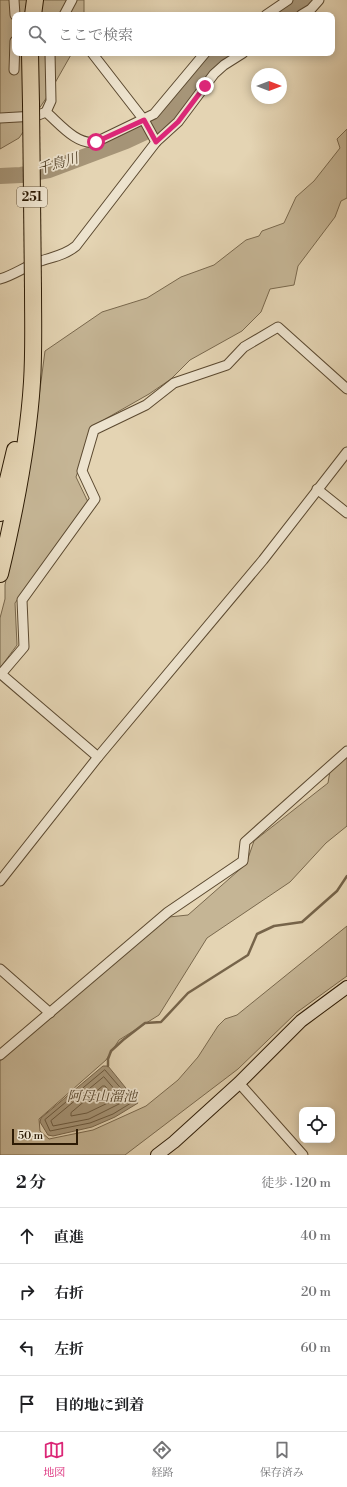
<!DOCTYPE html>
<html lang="ja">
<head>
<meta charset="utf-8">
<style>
	body { margin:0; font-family:"Libre Bodoni","Noto Serif JP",serif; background:#f2f2f2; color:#202124 }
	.controls { position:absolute; right:12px; bottom:12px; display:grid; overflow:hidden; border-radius:8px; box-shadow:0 2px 10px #0003 }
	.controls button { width:36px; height:36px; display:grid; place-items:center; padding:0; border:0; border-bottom:1px solid #e0e0e0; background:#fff; color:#202124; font:20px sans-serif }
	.compass { position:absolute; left:251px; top:68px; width:36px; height:36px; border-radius:50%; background:#fff; box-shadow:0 2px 10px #0003; rotate:90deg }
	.scale { position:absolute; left:12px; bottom:10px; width:66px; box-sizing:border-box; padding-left:4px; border:2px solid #2d1b05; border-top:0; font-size:11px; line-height:14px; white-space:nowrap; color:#2d1b05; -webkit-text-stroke:3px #ede3ce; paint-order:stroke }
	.stop { position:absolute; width:12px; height:12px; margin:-9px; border:3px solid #db2777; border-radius:50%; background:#fff }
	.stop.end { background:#db2777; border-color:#fff; box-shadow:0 1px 4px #0008 }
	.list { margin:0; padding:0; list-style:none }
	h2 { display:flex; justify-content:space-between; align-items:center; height:52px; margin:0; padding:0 16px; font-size:17px }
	h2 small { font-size:13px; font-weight:400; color:#757577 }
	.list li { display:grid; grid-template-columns:26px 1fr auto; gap:12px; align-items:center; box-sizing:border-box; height:56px; padding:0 16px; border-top:1px solid #e0e0e0 }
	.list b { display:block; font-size:15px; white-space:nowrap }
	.list em { font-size:13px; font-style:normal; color:#757577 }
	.icon { flex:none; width:22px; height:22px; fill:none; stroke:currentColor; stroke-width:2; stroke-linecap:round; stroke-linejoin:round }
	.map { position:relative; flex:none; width:347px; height:1155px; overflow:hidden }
	.search { position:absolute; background:#fff; box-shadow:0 2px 10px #0003; left:12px; right:12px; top:12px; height:44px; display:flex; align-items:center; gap:10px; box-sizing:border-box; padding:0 14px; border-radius:8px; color:#757577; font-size:15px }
	.sheet { height:276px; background:#fff }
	nav { display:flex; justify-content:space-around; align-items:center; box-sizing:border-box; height:56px; border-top:1px solid #e0e0e0; background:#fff; font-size:11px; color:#757577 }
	nav a { display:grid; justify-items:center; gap:2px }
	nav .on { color:#db2777 }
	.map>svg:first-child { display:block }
	.green { fill:#c5b595; stroke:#79684d }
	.water { fill:#a69578; stroke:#76644a }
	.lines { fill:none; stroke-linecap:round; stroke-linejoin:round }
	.shore { stroke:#6a583e; stroke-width:1 }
	.stream { stroke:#76644a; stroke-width:2.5 }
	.river { stroke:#a69578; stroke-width:16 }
	.street-casing { stroke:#5b4930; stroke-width:11 }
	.secondary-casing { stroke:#2d1b05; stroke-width:14 }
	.highway-casing { stroke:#2d1b05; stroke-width:18 }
	.street { stroke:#ede3ce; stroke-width:9 }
	.secondary { stroke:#ede3ce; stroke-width:12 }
	.highway { stroke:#e4d4b3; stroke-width:16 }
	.highway-bridge-casing { stroke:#2d1b05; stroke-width:18; stroke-linecap:butt }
	.highway-bridge { stroke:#e4d4b3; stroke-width:16 }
	.route { stroke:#db2777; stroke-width:5 }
	.labels { text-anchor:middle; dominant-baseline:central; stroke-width:3.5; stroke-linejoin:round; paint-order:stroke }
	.shield { fill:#ede3ce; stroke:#675741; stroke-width:1 }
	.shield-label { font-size:12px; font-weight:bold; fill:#2d1b05 }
	.water-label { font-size:14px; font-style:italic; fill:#57462d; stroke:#ede3ce }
</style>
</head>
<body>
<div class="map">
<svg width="347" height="1155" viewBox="0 0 347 1155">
	<rect width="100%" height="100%" fill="#e4d4b3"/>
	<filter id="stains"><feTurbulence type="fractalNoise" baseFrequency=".005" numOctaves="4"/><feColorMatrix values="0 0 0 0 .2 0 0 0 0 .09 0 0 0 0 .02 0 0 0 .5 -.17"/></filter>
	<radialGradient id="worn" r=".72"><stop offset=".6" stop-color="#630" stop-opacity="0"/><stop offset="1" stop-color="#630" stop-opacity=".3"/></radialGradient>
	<g class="green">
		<polygon points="0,0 84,0 84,15 15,15 15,53 72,53 47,97 19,138 0,149"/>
		<polygon points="347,129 347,198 341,201 335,217 298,266 294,285 270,289 261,312 242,331 190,360 171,379 149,394 93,426 76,477 88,502 15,603 17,645 0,668 0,618 5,599 5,585 34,435 45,351 102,312 147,298 181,277 214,265 246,240 259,236 262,231 284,223 296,197 314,181 340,148 337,139"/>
		<polygon points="347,756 347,826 326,843 290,882 207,938 159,1015 119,1040 106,1060 39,1119 40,1131 49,1139 93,1130 146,1106 178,1080 198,1057 218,1026 225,1019 237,1015 347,926 347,976 296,1013 238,1069 125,1155 0,1155 0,1061 169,917 188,915 246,864 254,841 328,783 330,771"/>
	</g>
	<polygon class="water" points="103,1066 108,1066 138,1103 115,1117 92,1127 53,1136 48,1135 40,1122 41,1118"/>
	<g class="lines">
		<g class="shore">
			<polygon points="105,1070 131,1100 131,1103 113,1114 90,1123 50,1131 45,1120"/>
			<polygon points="104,1077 123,1099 123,1102 89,1119 53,1126 51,1121"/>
			<polygon points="103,1086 105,1086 114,1097 114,1100 87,1113 71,1116 71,1113"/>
		</g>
		<polyline class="stream" points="108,1066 108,1059 111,1051 123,1040 145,1023 161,1022 188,993 248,955 257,934 274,926 302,922 337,891 347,876"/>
		<g class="river">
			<polyline points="282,15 305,0"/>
			<polyline points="0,176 21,175 49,170 126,141 154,128 179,102 211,59 221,53"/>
		</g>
		<defs>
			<g id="street">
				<polyline points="14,0 15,15"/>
				<polyline points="64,15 72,0"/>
				<polyline points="266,15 288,0"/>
				<polyline points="301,15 311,9 319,0"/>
				<polyline points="92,53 144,120 156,142"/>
				<polyline points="14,70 15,41"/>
				<path d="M46,112C59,123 77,146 96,142L154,114L205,53"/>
				<polyline points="0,118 36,116 46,112 51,101 50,53"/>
				<path d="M0,279C14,275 24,267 38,262C51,257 64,256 76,246L156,142L178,122L214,74L224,65L243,53"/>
				<polyline points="317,489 347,513"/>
				<polyline points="98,757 1,674 24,647 22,600 95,499 82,471 94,430 146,405 174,383 227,365 244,347 278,327 347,389"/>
				<polyline points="0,881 98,757 263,560 347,452"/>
				<polyline points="0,969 50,1013"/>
				<polyline points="0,1055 168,912 243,861 245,842 347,751"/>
				<polyline points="239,1083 303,1155"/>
			</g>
			<polyline id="secondary" points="157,1155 174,1142 239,1083 301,1021 347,987"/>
			<g id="highway">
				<polyline points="33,15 35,0"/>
				<polyline points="30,53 31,104"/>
				<polyline points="0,513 15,450"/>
				<path d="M0,574C15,511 28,446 32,382C34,351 33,321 33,290"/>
			</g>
		</defs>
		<use href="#street" class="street-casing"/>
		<use href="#secondary" class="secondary-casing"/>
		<use href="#highway" class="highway-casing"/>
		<use href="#street" class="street"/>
		<use href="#secondary" class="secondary"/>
		<use href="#highway" class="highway"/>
		<defs>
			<polyline id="highway-bridge" points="31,104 33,290"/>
		</defs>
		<use href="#highway-bridge" class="highway-bridge-casing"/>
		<use href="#highway-bridge" class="highway-bridge"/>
	</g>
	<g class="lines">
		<polyline class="route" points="96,142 144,120 156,142 178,122 205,86"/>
	</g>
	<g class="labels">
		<rect class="shield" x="17" y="187" width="30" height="20" rx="3"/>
		<g class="shield-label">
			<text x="32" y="197">251</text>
		</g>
		<g class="water-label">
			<text transform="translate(58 164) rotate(-16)">千鳥川</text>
			<text x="102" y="1097">阿母山溜池</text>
		</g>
	</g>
	<rect width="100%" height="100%" filter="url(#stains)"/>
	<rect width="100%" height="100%" fill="url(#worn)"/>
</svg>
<div class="controls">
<button><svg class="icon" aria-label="locate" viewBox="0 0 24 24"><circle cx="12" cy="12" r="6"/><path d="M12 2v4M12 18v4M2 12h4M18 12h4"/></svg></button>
</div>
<svg class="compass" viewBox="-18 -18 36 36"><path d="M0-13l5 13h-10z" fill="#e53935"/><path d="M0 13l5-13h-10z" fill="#757577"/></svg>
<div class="scale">50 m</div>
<div class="stop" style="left:96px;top:142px"></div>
<div class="stop end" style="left:205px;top:86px"></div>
<div class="search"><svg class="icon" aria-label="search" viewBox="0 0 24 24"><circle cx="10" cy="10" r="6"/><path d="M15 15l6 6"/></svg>ここで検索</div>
</div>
<section class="sheet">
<h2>2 分<small>徒歩 · 120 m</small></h2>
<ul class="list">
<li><svg class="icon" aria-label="ahead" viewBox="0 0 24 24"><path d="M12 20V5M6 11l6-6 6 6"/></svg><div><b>直進</b></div><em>40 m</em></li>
<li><svg class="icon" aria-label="right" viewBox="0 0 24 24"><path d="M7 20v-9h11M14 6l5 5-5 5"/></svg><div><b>右折</b></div><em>20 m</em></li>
<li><svg class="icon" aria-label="left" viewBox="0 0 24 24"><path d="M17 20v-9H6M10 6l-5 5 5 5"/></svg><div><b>左折</b></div><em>60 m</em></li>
<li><svg class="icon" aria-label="arrive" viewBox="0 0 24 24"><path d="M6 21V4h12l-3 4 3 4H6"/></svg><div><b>目的地に到着</b></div></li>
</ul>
</section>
<nav>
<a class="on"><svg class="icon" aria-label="map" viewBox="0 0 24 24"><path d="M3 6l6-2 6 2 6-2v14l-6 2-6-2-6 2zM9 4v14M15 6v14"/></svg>地図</a>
<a><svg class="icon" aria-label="directions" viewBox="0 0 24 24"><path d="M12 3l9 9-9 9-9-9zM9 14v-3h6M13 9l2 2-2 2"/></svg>経路</a>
<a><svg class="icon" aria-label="saved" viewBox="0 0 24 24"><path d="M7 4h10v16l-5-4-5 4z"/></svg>保存済み</a>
</nav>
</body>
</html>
